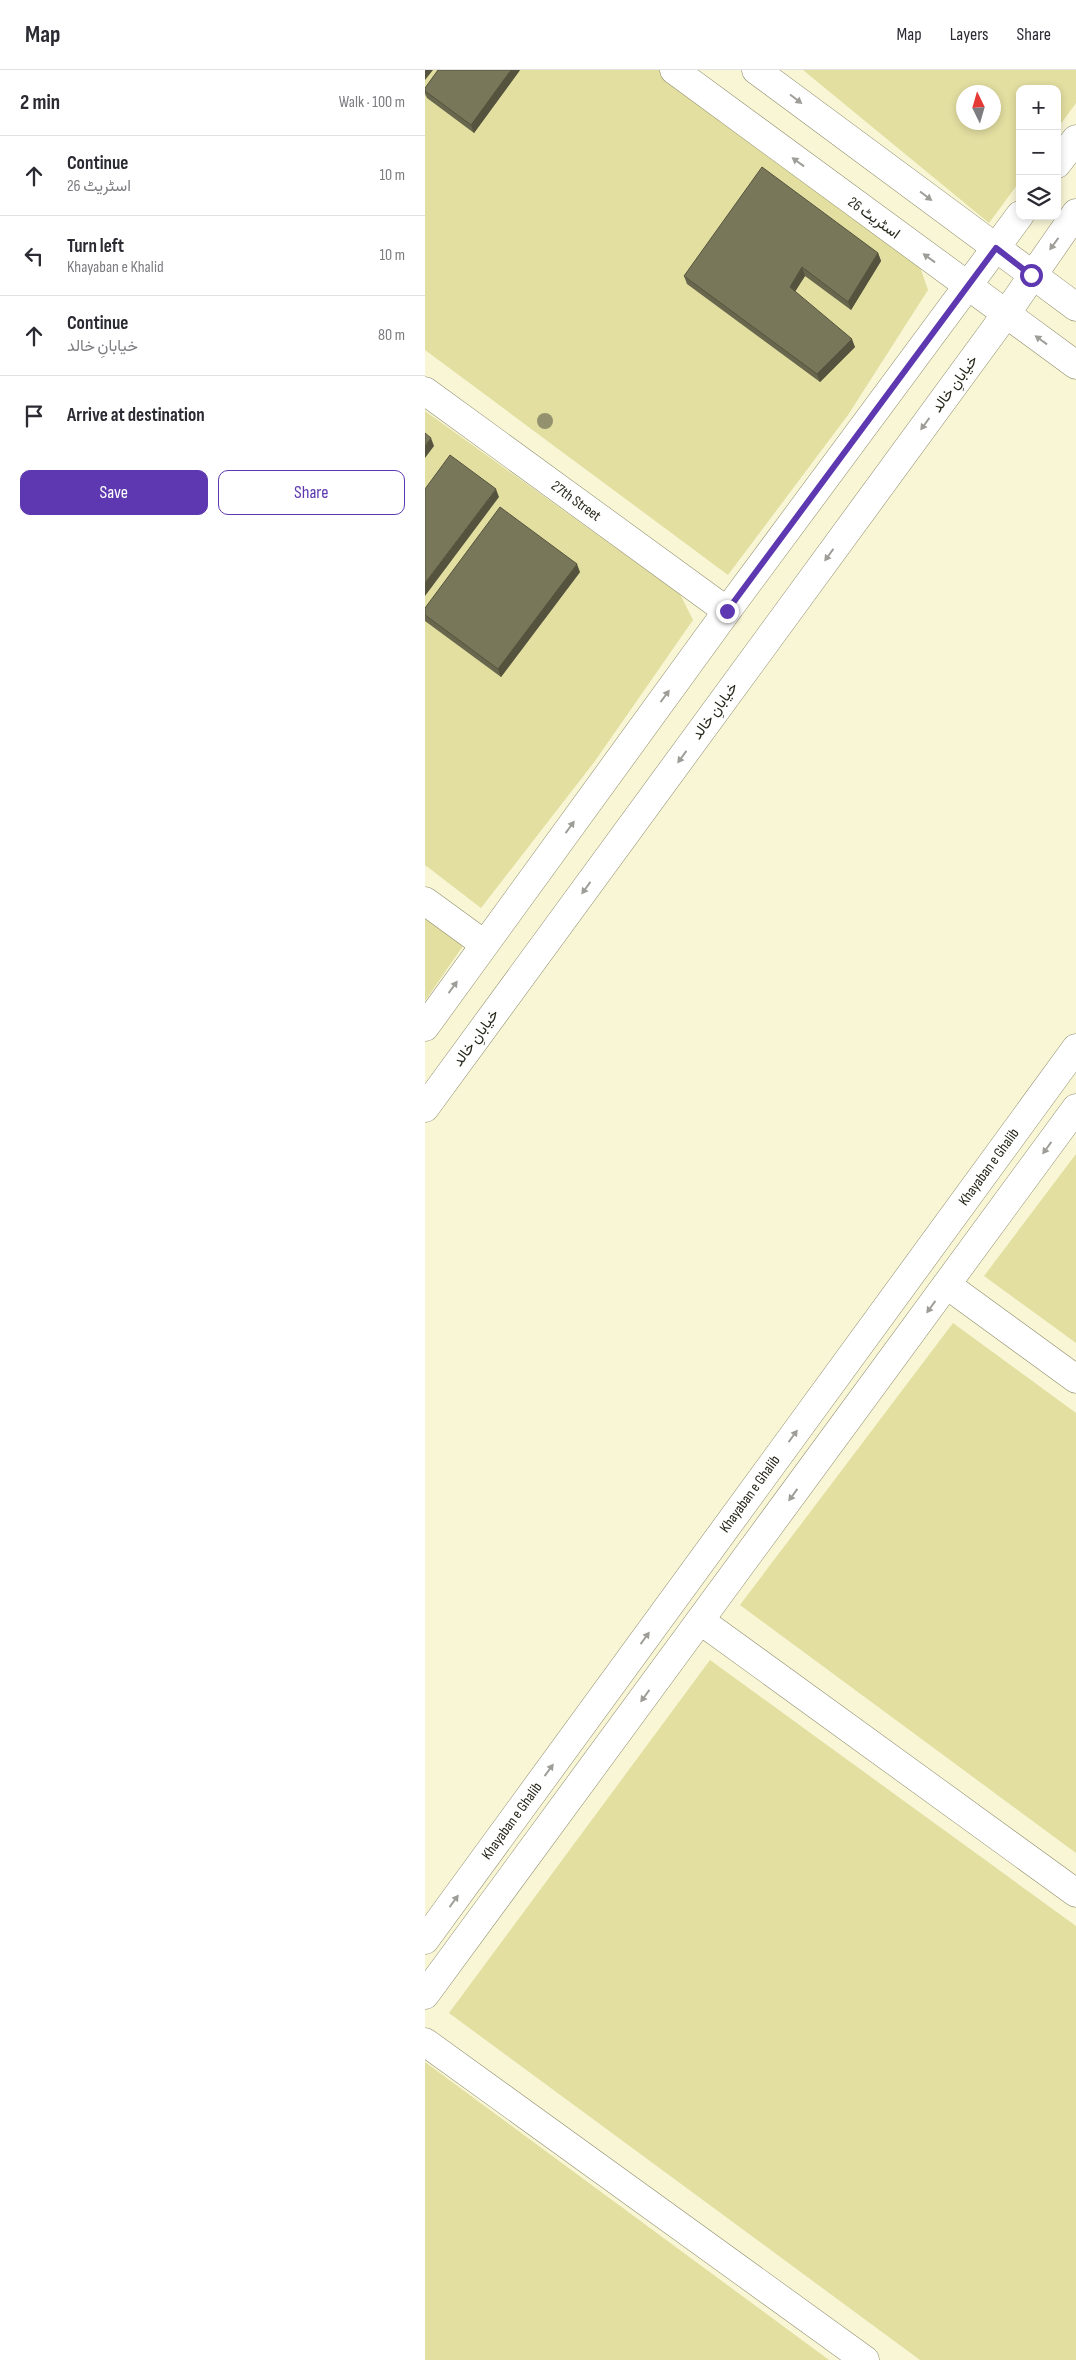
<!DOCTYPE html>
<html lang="en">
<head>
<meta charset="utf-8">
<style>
	body { margin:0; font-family:"Sofia Sans Condensed",Vazirmatn,sans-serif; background:#f7f7f7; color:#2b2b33 }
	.controls { position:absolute; right:15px; top:15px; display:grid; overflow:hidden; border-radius:10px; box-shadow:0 2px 8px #0003 }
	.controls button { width:45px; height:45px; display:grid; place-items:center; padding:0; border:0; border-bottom:1px solid #e1e1e2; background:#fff; color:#2b2b33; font:25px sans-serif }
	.compass { position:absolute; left:531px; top:15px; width:45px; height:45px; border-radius:50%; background:#fff; box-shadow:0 2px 8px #0003; rotate:355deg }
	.stop { position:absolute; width:15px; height:15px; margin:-11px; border:4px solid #5d38b0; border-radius:50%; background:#fff }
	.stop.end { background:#5d38b0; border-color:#fff; box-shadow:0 1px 5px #0008 }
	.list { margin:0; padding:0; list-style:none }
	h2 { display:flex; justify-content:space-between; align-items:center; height:65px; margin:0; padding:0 20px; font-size:21px }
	h2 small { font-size:16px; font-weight:400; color:#7c7c81 }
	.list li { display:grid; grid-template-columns:32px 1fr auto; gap:15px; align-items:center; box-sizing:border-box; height:80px; padding:0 20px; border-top:1px solid #e1e1e2 }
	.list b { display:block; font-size:19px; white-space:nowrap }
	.list p { margin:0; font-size:16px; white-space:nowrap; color:#7c7c81 }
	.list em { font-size:16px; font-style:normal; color:#7c7c81 }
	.actions { display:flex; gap:10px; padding:15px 20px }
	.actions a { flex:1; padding:11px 0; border:1px solid #5d38b0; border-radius:10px; text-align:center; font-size:18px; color:#5d38b0 }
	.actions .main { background:#5d38b0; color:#fff }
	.icon { flex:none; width:28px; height:28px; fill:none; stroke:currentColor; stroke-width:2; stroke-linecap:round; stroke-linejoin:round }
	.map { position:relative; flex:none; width:651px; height:2290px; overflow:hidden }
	header { display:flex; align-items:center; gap:30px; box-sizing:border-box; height:70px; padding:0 25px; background:#fff; border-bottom:1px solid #e1e1e2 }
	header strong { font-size:24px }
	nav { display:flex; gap:28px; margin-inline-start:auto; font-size:18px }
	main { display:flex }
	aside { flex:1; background:#fff }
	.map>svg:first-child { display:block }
	.green { fill:#e3dfa1; fill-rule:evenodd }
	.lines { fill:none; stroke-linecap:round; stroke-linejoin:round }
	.minor-casing { stroke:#8f8d6e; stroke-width:29 }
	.tertiary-casing { stroke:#8f8d6e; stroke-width:29 }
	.secondary-casing { stroke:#8f8d6e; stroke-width:29 }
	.minor { stroke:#fff; stroke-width:28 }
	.tertiary { stroke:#fff; stroke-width:28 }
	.secondary { stroke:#fff; stroke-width:28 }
	.tree { fill:#94916e }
	.wall { fill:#68664d }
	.shaded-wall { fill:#55533e }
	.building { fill:#797759; stroke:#55533e }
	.oneway { fill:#9e9d98 }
	.route { stroke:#5d38b0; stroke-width:6 }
	.labels { text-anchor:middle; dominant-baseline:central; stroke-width:4.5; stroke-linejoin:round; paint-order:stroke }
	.street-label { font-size:15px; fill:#27261a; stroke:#fff }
</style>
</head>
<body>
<header>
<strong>Map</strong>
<nav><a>Map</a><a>Layers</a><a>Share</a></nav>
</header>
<main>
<aside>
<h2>2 min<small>Walk · 100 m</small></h2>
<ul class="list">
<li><svg class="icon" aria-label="ahead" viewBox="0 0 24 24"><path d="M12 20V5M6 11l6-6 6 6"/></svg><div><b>Continue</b><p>اسٹریٹ 26</p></div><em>10 m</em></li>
<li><svg class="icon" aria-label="left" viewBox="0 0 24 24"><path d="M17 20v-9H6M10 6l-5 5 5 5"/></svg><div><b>Turn left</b><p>Khayaban e Khalid</p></div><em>10 m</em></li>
<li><svg class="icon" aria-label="ahead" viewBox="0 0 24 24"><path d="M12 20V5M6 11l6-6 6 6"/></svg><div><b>Continue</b><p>خیابانِ خالد</p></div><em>80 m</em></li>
<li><svg class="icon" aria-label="arrive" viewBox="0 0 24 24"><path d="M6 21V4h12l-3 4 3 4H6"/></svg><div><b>Arrive at destination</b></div></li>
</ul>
<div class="actions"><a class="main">Save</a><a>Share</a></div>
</aside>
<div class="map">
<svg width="651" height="2290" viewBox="0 0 651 2290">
	<rect width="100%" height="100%" fill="#f8f6d5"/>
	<g class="green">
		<polygon points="0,0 235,0 493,191 503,220 423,345 303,505 0,280"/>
		<path d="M378,0H651V33L632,59V19H595V111L564,153ZM538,22H568V52H538Z"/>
		<polygon points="0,341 255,524 268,550 170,691 56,838 0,795"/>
		<polygon points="0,843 40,873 0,931"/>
		<polygon points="651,1084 651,1273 559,1206"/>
		<polygon points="528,1253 651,1343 651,1783 315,1535"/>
		<polygon points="285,1590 651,1856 651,2290 495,2290 24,1943"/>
		<polygon points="0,1992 404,2290 0,2290"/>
	</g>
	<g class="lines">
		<defs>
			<g id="minor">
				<polyline points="0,321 302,541"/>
				<polyline points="0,831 59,874"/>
				<polyline points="522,1215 651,1309"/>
				<polyline points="276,1551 651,1823"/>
				<polyline points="0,1972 440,2290"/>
			</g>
			<g id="tertiary">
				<polyline points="632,94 651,69"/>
				<polyline points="0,957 302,541 595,145"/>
				<polyline points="0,1038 581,244 651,143"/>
				<polyline points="0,1870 651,978"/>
				<polyline points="0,1925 651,1038"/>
			</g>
			<g id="secondary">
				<polyline points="249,0 651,295"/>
				<polyline points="331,0 651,237"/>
			</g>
		</defs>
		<use href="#minor" class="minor-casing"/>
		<use href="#tertiary" class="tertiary-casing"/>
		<use href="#secondary" class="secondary-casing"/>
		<use href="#minor" class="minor"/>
		<use href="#tertiary" class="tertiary"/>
		<use href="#secondary" class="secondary"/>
	</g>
	<circle class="tree" cx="120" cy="351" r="8"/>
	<g class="wall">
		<polygon points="95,0 49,63 2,28 0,24 0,18"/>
		<polygon points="453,183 456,191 426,240 380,206 370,221 430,277 395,312 262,214 259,206"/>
		<polygon points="155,502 76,607 0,551 0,538"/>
	</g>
	<g class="shaded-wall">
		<polygon points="0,0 8,0 0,10"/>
		<polygon points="86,0 95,0 49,63 46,55"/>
		<polygon points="453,183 456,191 426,240 423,232"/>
		<polygon points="377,197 380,206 368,225 365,217"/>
		<polygon points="427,269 430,277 395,312 392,304"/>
		<polygon points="6,368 9,376 0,388 0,376"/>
		<polygon points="71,419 74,427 0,526 0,513"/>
		<polygon points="152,494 155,502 76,607 73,599"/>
	</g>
	<g class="building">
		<polygon points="13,0 86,0 46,55 0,21 0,18"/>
		<polygon points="337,97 453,183 423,232 377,197 365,217 427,269 392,304 259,206"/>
		<polygon points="0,363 6,368 0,376"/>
		<polygon points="25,385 71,419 0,513 0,419"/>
		<polygon points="75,437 152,494 73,599 0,545 0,538"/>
	</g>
	<defs><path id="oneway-solid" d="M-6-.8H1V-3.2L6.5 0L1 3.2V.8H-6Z" transform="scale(1.25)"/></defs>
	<g class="oneway">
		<use href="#oneway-solid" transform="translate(371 29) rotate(37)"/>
		<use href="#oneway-solid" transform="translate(373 92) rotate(-144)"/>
		<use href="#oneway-solid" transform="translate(501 126) rotate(37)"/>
		<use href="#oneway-solid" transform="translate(629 174) rotate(126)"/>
		<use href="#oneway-solid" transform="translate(504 188) rotate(-144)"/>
		<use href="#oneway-solid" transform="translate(616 270) rotate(-144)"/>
		<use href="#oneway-solid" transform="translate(500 354) rotate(126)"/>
		<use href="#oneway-solid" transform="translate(404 485) rotate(126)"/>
		<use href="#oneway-solid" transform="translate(240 626) rotate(-54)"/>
		<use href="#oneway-solid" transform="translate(257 687) rotate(126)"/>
		<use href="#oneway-solid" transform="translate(145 757) rotate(-54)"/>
		<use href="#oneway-solid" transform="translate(161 818) rotate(126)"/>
		<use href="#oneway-solid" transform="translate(28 917) rotate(-54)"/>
		<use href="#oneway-solid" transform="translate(622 1078) rotate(126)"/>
		<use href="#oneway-solid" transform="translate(506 1237) rotate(126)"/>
		<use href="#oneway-solid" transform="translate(368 1366) rotate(-54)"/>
		<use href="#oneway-solid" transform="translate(368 1425) rotate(126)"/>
		<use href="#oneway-solid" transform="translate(220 1568) rotate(-54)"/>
		<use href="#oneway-solid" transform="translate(220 1626) rotate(126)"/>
		<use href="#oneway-solid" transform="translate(124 1700) rotate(-54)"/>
		<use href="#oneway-solid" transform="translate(29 1831) rotate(-54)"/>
	</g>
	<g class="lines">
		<polyline class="route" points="302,541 571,178 606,205"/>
	</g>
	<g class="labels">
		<g class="street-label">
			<text transform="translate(449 148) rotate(36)">اسٹریٹ 26</text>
			<text transform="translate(530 314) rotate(-54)">خیابانِ خالد</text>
			<text transform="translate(151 431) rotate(36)">27th Street</text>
			<text transform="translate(290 641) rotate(-54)">خیابانِ خالد</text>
			<text transform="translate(51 968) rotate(-54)">خیابانِ خالد</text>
			<text transform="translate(564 1097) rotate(-54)">Khayaban e Ghalib</text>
			<text transform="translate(325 1424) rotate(-54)">Khayaban e Ghalib</text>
			<text transform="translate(87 1751) rotate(-54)">Khayaban e Ghalib</text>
		</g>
	</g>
</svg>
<div class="controls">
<button>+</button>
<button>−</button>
<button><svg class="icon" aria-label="layers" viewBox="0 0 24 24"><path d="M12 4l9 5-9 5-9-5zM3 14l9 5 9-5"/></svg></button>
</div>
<svg class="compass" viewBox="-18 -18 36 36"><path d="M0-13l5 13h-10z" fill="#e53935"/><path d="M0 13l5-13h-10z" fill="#7c7c81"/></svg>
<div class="stop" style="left:606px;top:205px"></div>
<div class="stop end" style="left:302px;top:541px"></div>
</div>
</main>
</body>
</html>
